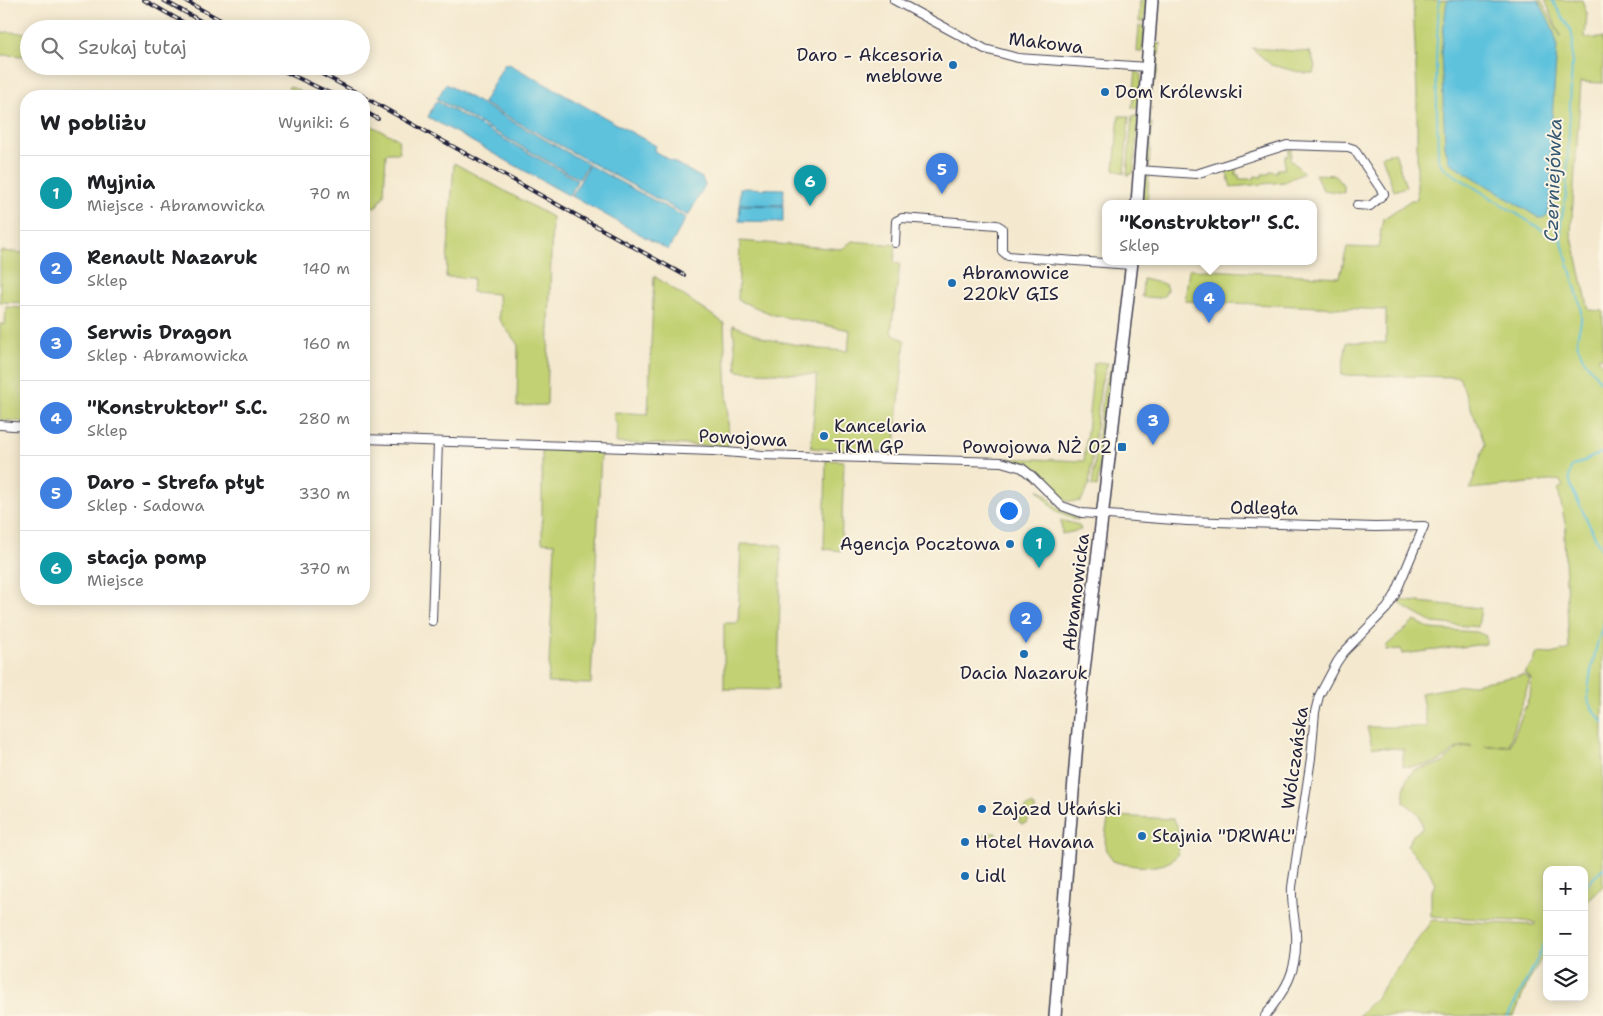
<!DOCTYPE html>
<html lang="pl">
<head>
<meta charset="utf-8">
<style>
	body { margin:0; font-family:"Shantell Sans",sans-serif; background:#f6f6f6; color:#202124 }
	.controls { position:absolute; right:15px; bottom:15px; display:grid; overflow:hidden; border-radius:10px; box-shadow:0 2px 12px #0003 }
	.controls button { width:45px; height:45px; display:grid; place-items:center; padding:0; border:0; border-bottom:1px solid #e0e0e0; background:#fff; color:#202124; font:25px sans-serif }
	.you { position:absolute; left:1008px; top:510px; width:18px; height:18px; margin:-12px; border:4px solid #fff; border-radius:50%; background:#1a73e8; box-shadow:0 0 0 8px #1a73e833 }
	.badge { display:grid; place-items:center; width:32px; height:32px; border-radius:50%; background:#ea580c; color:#fff; font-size:16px; font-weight:700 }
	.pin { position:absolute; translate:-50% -41px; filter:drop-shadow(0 1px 2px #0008) }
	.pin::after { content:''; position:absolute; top:26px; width:18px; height:15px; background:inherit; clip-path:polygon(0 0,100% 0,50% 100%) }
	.popup { position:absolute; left:1102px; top:200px; width:215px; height:65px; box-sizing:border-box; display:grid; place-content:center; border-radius:10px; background:#fff; filter:drop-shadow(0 1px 4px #0005); font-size:16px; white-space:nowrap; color:#757577 }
	.popup b { font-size:19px; color:#202124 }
	.popup::after { content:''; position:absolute; left:50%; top:100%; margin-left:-10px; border:10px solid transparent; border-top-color:#fff }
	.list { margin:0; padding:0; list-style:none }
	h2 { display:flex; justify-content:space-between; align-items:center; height:65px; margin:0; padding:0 20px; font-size:21px }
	h2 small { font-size:16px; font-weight:400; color:#757577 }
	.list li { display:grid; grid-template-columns:32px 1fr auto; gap:15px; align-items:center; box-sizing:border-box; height:75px; padding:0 20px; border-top:1px solid #e0e0e0 }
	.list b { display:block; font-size:19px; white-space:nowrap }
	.list p { margin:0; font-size:16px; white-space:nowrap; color:#757577 }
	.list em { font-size:16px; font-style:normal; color:#757577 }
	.icon { flex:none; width:28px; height:28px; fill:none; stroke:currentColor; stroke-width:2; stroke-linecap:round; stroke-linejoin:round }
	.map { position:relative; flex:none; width:1603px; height:1016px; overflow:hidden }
	.search { position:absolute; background:#fff; box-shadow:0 2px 12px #0003; left:20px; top:20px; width:350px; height:55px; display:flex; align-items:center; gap:12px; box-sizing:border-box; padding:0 18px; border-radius:28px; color:#757577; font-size:19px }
	.panel { position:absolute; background:#fff; box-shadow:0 2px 12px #0003; left:20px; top:90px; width:350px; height:515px; border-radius:20px }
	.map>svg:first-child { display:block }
	.green { fill:#c2d173; stroke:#727a57 }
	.water { fill:#5fc2dd; stroke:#40728c }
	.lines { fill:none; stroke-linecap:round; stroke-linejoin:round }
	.stream { stroke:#5fc2dd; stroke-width:2 }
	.street-casing { stroke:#424051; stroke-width:10 }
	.primary-casing { stroke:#424051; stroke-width:14 }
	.street { stroke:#fff; stroke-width:8 }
	.primary { stroke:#fff; stroke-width:11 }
	.rail-casing { stroke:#22223b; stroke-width:4 }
	.rail { stroke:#fcf5e5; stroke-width:2; stroke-dasharray:5.5; stroke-linecap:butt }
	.poi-dot { fill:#1f6fb2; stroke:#fcf5e5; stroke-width:2 }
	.labels { text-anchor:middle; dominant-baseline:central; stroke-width:4; stroke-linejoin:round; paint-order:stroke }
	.street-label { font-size:18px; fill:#22223b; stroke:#fcf5e5 }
	.poi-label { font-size:18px; fill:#22223b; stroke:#fcf5e5; text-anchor:start }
	.water-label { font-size:19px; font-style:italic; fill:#375a74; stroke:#fcf5e5 }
</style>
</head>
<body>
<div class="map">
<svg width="1603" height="1016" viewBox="0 0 1603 1016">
	<rect width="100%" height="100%" fill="#fcf5e5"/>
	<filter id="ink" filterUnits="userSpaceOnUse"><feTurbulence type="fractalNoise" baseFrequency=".02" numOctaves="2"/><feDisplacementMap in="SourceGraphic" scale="10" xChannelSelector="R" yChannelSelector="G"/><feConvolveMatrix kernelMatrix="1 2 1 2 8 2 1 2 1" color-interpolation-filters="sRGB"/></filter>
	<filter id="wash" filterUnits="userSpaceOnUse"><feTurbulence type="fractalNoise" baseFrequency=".0096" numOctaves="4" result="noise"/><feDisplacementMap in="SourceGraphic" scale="20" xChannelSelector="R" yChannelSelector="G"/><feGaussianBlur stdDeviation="1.12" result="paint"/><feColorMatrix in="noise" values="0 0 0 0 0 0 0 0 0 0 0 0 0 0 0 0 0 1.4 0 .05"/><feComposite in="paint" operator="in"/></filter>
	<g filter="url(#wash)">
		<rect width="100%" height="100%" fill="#f4e9cf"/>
		<g class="green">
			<polygon points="1140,0 1147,0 1144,22 1139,22"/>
			<path d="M1413,0H1541L1561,37L1545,0H1582L1587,14L1585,38H1603V83L1581,82L1571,233L1589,310L1603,311V357L1598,358L1603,367V886L1584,904V870H1547V949L1528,982L1514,1016H1358L1375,999L1432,920L1534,925L1536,923L1516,920L1515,921L1431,916V893L1435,884L1428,869L1407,846L1413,835L1423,828L1419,814L1404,802V790L1407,779L1414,770L1443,763L1457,749L1472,746C1449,746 1456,753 1440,761C1432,765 1412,767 1403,766V749L1372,747L1367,727H1427L1421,693L1523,675L1530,679L1509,745L1485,746H1510L1530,695L1532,679L1524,673L1533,664L1537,653L1552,654L1569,649L1564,537L1566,528L1558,489L1563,486L1559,480L1470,489L1485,444L1459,377L1341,375L1347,342L1386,343V310L1185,301L1189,269L1340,277L1347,247L1378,248L1383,219L1411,200H1417V93Z"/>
			<polygon points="1139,25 1145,27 1142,52 1137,52"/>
			<polygon points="7,32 29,33 29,56 0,55 0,33"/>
			<polygon points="1160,43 1157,73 1152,86 1155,44"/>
			<polygon points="1252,48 1310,52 1315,66 1313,73 1303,73 1271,65"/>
			<polygon points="1136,70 1141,75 1139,107 1137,108 1132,108"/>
			<polygon points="289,86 310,96 288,96"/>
			<polygon points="1119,116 1129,116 1124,174 1114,169"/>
			<polygon points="1132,116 1136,116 1138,119 1134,172 1129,175 1127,175"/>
			<polygon points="364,122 398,139 400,153 386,153 384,195 376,207 364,206"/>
			<polygon points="1148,123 1152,123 1149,169 1145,164"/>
			<polygon points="1289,149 1292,149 1290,159 1304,173 1284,182 1231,187 1226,170 1236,167 1236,175 1239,175 1239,179 1254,179 1255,176 1262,177 1262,174 1269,174 1270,171 1277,172 1277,169 1284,169 1285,156 1288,155"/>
			<polygon points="1395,152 1406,187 1394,191 1382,156"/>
			<polygon points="454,163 552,217 547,405 517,406 518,345 499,319 498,294 472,292 473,278 446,277"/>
			<polygon points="1315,174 1335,175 1344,186 1344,193 1323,190"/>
			<path d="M1149,175L1147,204H1144C1142,194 1140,181 1149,175Z"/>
			<polygon points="740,241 842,249 852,241 896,245 894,263 900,264 891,332 905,341 894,454 811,448 817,375 737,371 733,325 767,339 819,349 848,351 850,330 774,315 738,300"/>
			<polygon points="0,251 26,253 26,303 0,302"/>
			<polygon points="654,276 724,323 729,446 616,443 617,424 614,421 614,412 648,414"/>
			<polygon points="1143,279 1165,284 1167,289 1165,295 1160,298 1142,297"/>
			<polygon points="6,307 26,308 26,422 0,420 0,324 5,324"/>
			<path d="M1098,362L1108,363L1101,384L1089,485L1081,501C1051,506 1050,482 1030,467C1024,462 1015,461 1008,458L1084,461L1094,363Z"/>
			<polygon points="1112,365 1114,369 1097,487 1092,486 1103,395 1105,383"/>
			<polygon points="542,449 601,451 591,684 548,683 555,543 542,542"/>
			<polygon points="826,460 844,461 841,551 824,549"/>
			<path d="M1038,489C1056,500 1051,512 1079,517L1078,520C1055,515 1052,507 1038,489Z"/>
			<polygon points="1061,520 1079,525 1081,530 1062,534"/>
			<polygon points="741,544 781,545 778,690 724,689 724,623 738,623"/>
			<polygon points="1397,600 1481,608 1478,627 1433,623 1404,607"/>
			<polygon points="1415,621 1431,629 1477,632 1486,636 1486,644 1402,654 1401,649 1386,650 1387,645"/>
			<path d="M1031,805L1035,807V811L1026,823L1022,824L1019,822C1019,816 1025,806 1031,805Z"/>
			<path d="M1116,816L1173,819C1179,825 1178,833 1179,841C1184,874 1132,868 1113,861C1103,848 1104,836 1108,821Z"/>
			<polygon points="985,833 996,833 994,842 984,842"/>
		</g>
		<g class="water">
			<path d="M1447,0H1538C1546,15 1555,29 1557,46L1551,133V192L1548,214L1543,218H1539L1449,162L1445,146L1441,51Z"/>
			<polygon points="509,64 656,146 654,151 702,178 705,185 688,216 483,103 504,65"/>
			<polygon points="446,84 588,164 579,179 437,99"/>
			<polygon points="436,101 577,180 570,196 428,117"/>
			<polygon points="589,165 686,218 668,250 572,196"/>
			<polygon points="740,188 784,189 783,205 740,204"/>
			<polygon points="740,205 783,206 783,222 739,221"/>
		</g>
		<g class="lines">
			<g class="stream">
				<path d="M1439,0L1436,60L1438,158C1440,165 1444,168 1451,173L1557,239H1561"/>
				<polyline points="1552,0 1571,31 1573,40 1566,194 1561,222 1561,239 1581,307 1581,321 1577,339 1578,346 1583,358 1603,385"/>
				<polyline points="1603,452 1571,467 1569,477 1572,489 1603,553"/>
				<path d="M1603,624C1598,640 1585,687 1589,703C1592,710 1598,716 1603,722"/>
				<polyline points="1584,888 1603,868"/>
				<polyline points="1508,1016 1534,966 1547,938"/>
			</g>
		</g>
	</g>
	<g filter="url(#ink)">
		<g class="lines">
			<defs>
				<g id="street">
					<polyline points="894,0 985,49 1018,58 1147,67"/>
					<polyline points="1139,170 1196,174 1287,145 1348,147 1354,149 1384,194 1370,206 1357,205"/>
					<polyline points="895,243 896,221 902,218 997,225 1002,228 1002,251 1008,256 1131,265"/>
					<polyline points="0,425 26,427"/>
					<path d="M364,439L713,451L762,455L1001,462L1022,468L1032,476L1062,506L1082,513L1187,521L1375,527L1424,526L1395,595L1387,608L1344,652L1337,662L1319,696L1315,712L1311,758L1292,887C1291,903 1295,918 1296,934C1298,970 1287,988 1265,1016"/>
					<polyline points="432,621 438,442"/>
				</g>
				<g id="primary">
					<polyline points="1137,204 1152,0"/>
					<polyline points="1055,1016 1080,705 1132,262"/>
				</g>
			</defs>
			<use href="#street" class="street-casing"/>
			<use href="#primary" class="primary-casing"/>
			<use href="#street" class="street"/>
			<use href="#primary" class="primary"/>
			<defs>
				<g id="rail">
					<polyline points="144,0 195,29"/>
					<polyline points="163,0 215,29"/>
					<polyline points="184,0 237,29"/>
					<polyline points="273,66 336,96"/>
					<polyline points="307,66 363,96"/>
					<polyline points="364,97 684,275"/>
					<polyline points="364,111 378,119"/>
				</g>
			</defs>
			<use href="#rail" class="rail-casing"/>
			<use href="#rail" class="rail"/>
		</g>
	</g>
	<g class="poi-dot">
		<circle cx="953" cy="65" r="5"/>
		<circle cx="1105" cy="92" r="5"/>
		<circle cx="952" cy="283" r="5"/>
		<circle cx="824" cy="436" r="5"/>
		<rect x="1117" y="442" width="10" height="10" rx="2.5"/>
		<circle cx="1010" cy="544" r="5"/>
		<circle cx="1024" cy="654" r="5"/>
		<circle cx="982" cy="809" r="5"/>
		<circle cx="1142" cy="836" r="5"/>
		<circle cx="965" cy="842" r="5"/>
		<circle cx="965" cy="876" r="5"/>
	</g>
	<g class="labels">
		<g class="street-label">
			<text transform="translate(1046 43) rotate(7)">Makowa</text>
			<text transform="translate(743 438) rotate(3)">Powojowa</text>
			<text transform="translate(1264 508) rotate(1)">Odległa</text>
			<text transform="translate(1076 592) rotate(-83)">Abramowicka</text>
			<text transform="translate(1295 758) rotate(-82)">Wólczańska</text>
		</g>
		<g class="poi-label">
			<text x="943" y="55" text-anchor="end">Daro - Akcesoria<tspan x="943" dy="21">meblowe</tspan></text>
			<text x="1115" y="92">Dom Królewski</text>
			<text x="962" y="273">Abramowice<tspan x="962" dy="21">220kV GIS</tspan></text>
			<text x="834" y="426">Kancelaria<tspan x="834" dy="21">TKM GP</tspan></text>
			<text x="1112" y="447" text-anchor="end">Powojowa NŻ 02</text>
			<text x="1000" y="544" text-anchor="end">Agencja Pocztowa</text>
			<text x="1024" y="673" text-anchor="middle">Dacia Nazaruk</text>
			<text x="992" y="809">Zajazd Ułański</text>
			<text x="1152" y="836">Stajnia "DRWAL"</text>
			<text x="975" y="842">Hotel Havana</text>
			<text x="975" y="876">Lidl</text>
		</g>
		<g class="water-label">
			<text transform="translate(1553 180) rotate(-88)">Czerniejówka</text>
		</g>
	</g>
</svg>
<div class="controls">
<button>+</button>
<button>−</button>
<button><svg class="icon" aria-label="layers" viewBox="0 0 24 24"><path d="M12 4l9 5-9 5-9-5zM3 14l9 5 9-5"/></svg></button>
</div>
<div class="you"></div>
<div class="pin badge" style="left:1039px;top:568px;background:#0f9aa8">1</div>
<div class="pin badge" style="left:1026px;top:643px;background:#3f7fe0">2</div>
<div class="pin badge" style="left:1153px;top:445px;background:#3f7fe0">3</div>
<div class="pin badge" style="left:1209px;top:323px;background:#3f7fe0">4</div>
<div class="popup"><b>&quot;Konstruktor&quot; S.C.</b>Sklep</div>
<div class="pin badge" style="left:942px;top:194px;background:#3f7fe0">5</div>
<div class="pin badge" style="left:810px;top:206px;background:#0f9aa8">6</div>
<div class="search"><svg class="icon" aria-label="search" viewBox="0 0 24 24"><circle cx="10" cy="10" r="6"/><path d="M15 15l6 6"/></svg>Szukaj tutaj</div>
<section class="panel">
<h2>W pobliżu<small>Wyniki: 6</small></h2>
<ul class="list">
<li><span class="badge" style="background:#0f9aa8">1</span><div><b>Myjnia</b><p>Miejsce · Abramowicka</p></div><em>70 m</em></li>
<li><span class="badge" style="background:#3f7fe0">2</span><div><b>Renault Nazaruk</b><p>Sklep</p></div><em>140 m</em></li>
<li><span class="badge" style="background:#3f7fe0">3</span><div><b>Serwis Dragon</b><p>Sklep · Abramowicka</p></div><em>160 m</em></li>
<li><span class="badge" style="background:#3f7fe0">4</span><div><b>&quot;Konstruktor&quot; S.C.</b><p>Sklep</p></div><em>280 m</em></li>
<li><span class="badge" style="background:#3f7fe0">5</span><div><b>Daro - Strefa płyt</b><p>Sklep · Sadowa</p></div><em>330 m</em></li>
<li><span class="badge" style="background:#0f9aa8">6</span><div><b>stacja pomp</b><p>Miejsce</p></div><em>370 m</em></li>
</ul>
</section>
</div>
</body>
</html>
